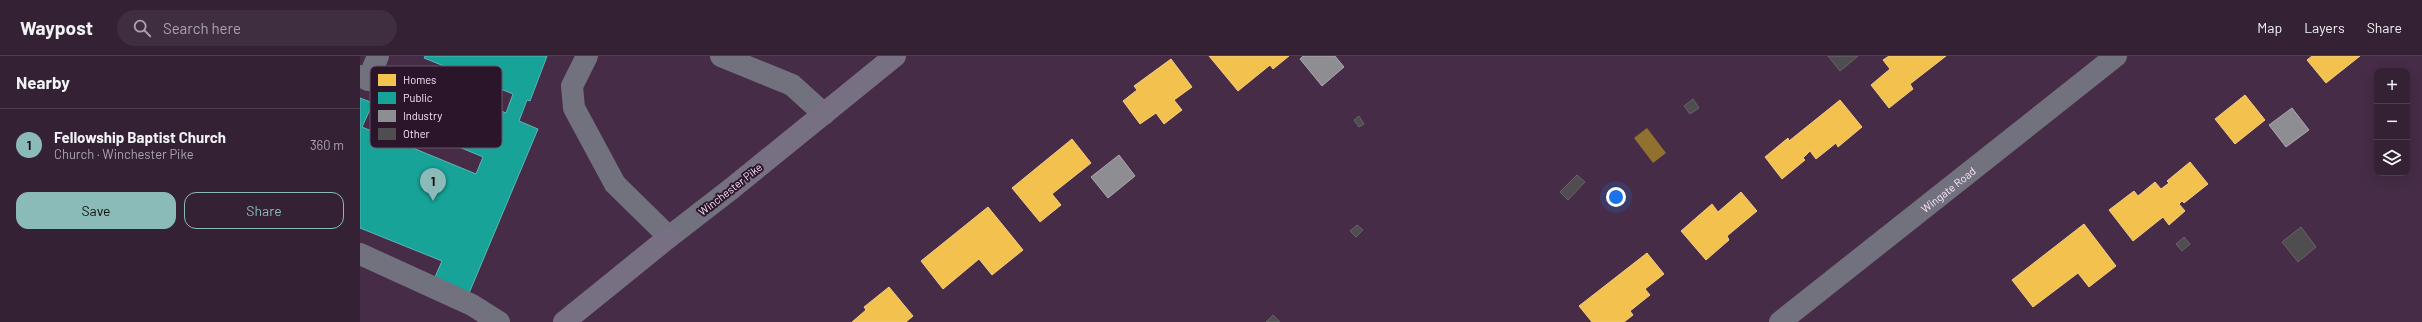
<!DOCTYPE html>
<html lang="en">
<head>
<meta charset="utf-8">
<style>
	body { margin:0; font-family:Barlow,sans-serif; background:#3f2e40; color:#f1f3f6 }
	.controls { position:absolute; right:12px; top:12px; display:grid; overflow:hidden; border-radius:8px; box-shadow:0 4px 16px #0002 }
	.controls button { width:36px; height:36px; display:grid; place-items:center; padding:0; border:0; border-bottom:1px solid #4e3e4f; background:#342134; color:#f1f3f6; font:20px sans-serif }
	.you { position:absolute; left:1256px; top:141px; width:14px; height:14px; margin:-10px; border:3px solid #fff; border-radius:50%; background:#1a73e8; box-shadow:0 0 0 6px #1a73e833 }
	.badge { display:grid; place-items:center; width:26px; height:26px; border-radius:50%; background:#8bbbb9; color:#111; font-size:13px; font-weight:700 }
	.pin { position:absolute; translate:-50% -33px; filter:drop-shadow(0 1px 2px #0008) }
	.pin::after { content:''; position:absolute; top:21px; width:14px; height:12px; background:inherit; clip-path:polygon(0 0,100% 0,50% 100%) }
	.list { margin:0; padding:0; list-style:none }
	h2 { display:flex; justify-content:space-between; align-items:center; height:52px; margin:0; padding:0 16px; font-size:17px }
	h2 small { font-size:13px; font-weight:400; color:#a9a3ac }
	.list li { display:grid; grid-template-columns:26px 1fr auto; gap:12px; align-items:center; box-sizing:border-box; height:72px; padding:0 16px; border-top:1px solid #4e3e4f }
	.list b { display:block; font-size:15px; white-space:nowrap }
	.list p { margin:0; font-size:13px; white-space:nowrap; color:#a9a3ac }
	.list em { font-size:13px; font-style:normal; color:#a9a3ac }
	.actions { display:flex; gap:8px; padding:12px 16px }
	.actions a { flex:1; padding:9px 0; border:1px solid #8bbbb9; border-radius:12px; text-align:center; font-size:14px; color:#8bbbb9 }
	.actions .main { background:#8bbbb9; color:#111 }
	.icon { flex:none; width:22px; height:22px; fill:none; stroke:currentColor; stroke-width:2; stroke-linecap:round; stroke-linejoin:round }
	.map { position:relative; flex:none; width:2062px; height:266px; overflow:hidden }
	header { display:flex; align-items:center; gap:24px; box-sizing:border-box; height:56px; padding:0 20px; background:#342134; border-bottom:1px solid #4e3e4f }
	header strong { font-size:19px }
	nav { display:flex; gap:22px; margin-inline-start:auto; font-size:14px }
	.search { width:280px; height:36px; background:#3f2e40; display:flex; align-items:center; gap:10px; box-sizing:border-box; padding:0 14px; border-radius:22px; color:#a9a3ac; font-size:15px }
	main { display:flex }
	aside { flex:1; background:#342134 }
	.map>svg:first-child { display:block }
	.water { fill:#90712f }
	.homes { fill:#f2c14e; stroke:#f5cc82 }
	.public { fill:#17a398; stroke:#5cb6b6 }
	.industry { fill:#8d8d92; stroke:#aea7b2 }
	.building { fill:#504d51; stroke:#666566 }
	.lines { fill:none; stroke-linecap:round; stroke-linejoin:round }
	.minor { stroke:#72727e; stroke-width:22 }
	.major { stroke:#767082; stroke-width:22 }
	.labels { text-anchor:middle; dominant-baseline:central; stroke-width:4; stroke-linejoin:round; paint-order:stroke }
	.street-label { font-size:11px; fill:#fce4fc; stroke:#2a152a }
	.key { fill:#2a152a; stroke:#695369; stroke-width:1 }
	.key-label { font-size:11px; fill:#fce4fc }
</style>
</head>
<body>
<header>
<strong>Waypost</strong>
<div class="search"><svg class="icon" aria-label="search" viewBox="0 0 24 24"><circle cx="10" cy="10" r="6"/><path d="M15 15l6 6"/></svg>Search here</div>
<nav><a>Map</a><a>Layers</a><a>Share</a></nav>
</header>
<main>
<aside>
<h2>Nearby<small></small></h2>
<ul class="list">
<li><span class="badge">1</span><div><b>Fellowship Baptist Church</b><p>Church · Winchester Pike</p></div><em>360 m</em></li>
</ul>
<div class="actions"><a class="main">Save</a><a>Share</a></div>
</aside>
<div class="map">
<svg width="2062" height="266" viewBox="0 0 2062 266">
	<rect width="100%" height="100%" fill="#462c46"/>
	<polygon class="water" points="1287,72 1306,97 1293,107 1274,82"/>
	<g class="homes">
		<polygon points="849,0 929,0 913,13 910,9 878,35"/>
		<polygon points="1529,0 1586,0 1550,28 1553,33 1529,52 1511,29 1530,13 1523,4"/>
		<polygon points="1952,0 2000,0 1966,27 1947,4"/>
		<polygon points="811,3 832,31 814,44 822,54 804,68 796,57 780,68 763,45 777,34 774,30"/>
		<polygon points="1885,39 1905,64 1875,88 1855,63"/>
		<polygon points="1480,44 1502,71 1478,91 1476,87 1456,103 1450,95 1443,102 1445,104 1422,123 1405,101 1428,82 1429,85"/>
		<polygon points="712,83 731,107 692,138 701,149 680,166 652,132"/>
		<polygon points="1830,106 1848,128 1824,147 1822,145 1819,148 1825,155 1809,169 1803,161 1773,185 1749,154 1774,135 1778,140 1795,126 1801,133 1809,127 1807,125"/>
		<polygon points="1381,136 1397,155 1367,180 1369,184 1346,204 1321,175 1352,148 1358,156"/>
		<polygon points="628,151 663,194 632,219 619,203 583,233 561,205"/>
		<polygon points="1724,168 1756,210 1729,231 1718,217 1673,251 1652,224"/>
		<polygon points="1287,197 1304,218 1285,233 1290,239 1270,255 1273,259 1264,266 1232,266 1219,250"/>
		<polygon points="529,231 553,260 546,266 492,266 506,254 504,251"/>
	</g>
	<polygon class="public" points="65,0 187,0 170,45 167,44 159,65 178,73 107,242 72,228 82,205 0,172 0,42 13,47 2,71 116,118 123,101 49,70 68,25 146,57 153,38 64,2"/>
	<g class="industry">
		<polygon points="943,0 975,0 984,11 962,30 940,3"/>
		<polygon points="1932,52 1949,74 1926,91 1909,69"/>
		<polygon points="759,99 775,120 748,142 731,121"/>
	</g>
	<g class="building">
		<polygon points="1468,0 1498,0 1480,15"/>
		<polygon points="1333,43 1339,52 1330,58 1324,50"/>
		<polygon points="999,60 1004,68 999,71 994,64"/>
		<polygon points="1217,119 1225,126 1208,144 1200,136"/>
		<polygon points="997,169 1003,174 996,181 990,175"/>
		<polygon points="1941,171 1956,191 1938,206 1922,186"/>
		<polygon points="1824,181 1830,188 1822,195 1816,188"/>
		<polygon points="913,259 920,266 906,266"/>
	</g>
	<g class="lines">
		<g class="minor">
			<polyline points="227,0 212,30 214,52 255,128 309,181 371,133"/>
			<polyline points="361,0 432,29 464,58"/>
			<polyline points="0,20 8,24 18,0"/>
			<polyline points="0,198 112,249 139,266"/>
			<path id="s1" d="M1420,266L1756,0"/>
		</g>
		<g class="major">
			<polyline points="371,133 535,0"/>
			<polyline points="204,266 309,181"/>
		</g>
	</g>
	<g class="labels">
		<g class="street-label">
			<text transform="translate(370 133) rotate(-38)">Winchester Pike</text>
			<text stroke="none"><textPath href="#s1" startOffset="214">Wingate Road</textPath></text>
		</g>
	</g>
	<rect x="10" y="10" width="132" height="82" rx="6" class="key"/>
	<rect x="18" y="18" width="18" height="12" fill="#f2c14e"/>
	<rect x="18" y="36" width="18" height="12" fill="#17a398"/>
	<rect x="18" y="54" width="18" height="12" fill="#8d8d92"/>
	<rect x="18" y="72" width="18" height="12" fill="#504d51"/>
	<g class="key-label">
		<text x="43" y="28">Homes</text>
		<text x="43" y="46">Public</text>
		<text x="43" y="64">Industry</text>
		<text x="43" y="82">Other</text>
	</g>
</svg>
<div class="controls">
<button>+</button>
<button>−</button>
<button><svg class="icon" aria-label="layers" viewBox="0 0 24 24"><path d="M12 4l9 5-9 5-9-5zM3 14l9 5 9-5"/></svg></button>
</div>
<div class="you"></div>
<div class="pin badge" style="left:73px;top:145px">1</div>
</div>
</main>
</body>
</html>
